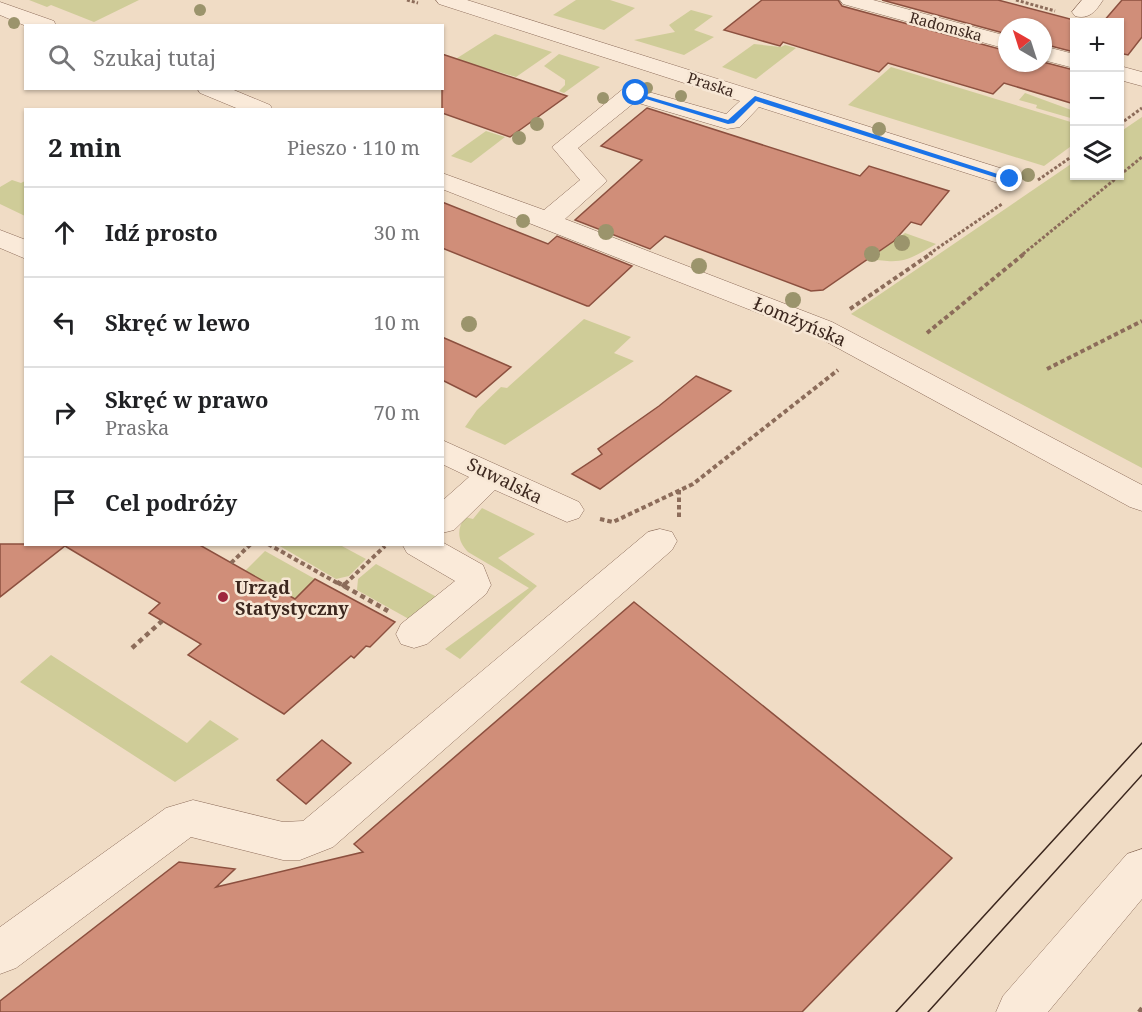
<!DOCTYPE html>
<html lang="pl">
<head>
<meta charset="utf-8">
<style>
	body { margin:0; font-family:"Noto Serif",serif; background:#f6f6f6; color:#202124 }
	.controls { position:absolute; right:18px; top:18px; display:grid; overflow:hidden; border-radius:0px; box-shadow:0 2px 4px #0004 }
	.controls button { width:54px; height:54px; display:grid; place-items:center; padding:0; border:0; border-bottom:2px solid #e0e0e0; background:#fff; color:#202124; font:30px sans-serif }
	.compass { position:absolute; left:998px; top:18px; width:54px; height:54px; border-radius:50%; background:#fff; box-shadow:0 2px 4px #0004; rotate:321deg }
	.stop { position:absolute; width:18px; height:18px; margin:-14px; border:4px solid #1a73e8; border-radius:50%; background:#fff }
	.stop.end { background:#1a73e8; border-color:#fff; box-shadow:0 2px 6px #0008 }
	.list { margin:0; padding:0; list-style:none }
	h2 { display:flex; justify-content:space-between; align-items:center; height:78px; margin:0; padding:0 24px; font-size:26px }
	h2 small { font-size:20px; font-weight:400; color:#757577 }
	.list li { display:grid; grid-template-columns:39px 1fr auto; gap:18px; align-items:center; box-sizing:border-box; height:90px; padding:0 24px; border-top:2px solid #e0e0e0 }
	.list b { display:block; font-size:22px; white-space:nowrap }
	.list p { margin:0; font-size:20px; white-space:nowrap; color:#757577 }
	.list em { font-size:20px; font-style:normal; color:#757577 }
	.icon { flex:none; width:33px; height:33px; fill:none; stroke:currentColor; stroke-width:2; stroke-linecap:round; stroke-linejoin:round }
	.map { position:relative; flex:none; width:1142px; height:1012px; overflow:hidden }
	.search { position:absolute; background:#fff; box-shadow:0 2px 4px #0004; left:24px; top:24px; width:420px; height:66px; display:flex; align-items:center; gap:15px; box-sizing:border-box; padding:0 21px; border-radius:0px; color:#757577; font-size:22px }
	.panel { position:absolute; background:#fff; box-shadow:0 2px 4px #0004; left:24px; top:108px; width:420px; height:438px; border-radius:0px }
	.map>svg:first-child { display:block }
	.green { fill:#cfcc98 }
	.building { fill:#d08e79; stroke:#8c503f; stroke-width:1.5 }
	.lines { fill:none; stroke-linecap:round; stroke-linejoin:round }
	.minor-casing { stroke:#8c6c5a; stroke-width:1 }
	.path-far2 { stroke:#8c6c5a; stroke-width:3; stroke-dasharray:3 2; stroke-linecap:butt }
	.path-far1 { stroke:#8c6c5a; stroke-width:4; stroke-dasharray:4.5 3; stroke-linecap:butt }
	.path { stroke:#8c6c5a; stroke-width:4.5; stroke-dasharray:5 4; stroke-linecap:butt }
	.minor { fill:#faead9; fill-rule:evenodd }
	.tram { stroke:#3c271e; stroke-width:1.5 }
	.tree { fill:#9b946c }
	.route { fill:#1a73e8 }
	.poi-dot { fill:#9e273d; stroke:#f7e7d5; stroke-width:2 }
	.labels { text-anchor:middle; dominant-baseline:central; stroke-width:5; stroke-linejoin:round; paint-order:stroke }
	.far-street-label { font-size:15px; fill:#3c271e; stroke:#f7e7d5 }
	.street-label { font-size:18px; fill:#3c271e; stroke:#f7e7d5 }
	.poi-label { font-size:18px; font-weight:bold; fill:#3c271e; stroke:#f7e7d5; text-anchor:start }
</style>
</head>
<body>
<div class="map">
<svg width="1142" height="1012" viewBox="0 0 1142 1012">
	<rect width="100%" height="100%" fill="#f0dcc5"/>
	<g class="green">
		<polygon points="29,0 139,0 94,22 51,5 47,7"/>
		<polygon points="576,0 610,0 635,8 604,30 553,15"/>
		<polygon points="691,10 713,16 694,30 714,37 684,55 634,40 675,32 669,25"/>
		<polygon points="495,34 552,52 516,77 486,68 480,72 451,62"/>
		<polygon points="754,44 781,47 785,45 796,48 756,79 722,67"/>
		<polygon points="559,54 600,67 564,93 559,91 565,85 565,80 544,66"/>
		<polygon points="891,67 1074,123 1074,144 1044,166 848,105"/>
		<polygon points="1025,93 1074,111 1074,119 1036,108 1037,105 1019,100"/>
		<polygon points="1142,117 1142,468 851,314 1074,162 1074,176 1120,176 1120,132"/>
		<polygon points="486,131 505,137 471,163 451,156"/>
		<polygon points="12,180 21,183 25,181 25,216 0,204 0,187"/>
		<path d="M905,233L936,244C906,261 904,264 869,259Z"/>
		<polygon points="584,319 631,337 614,353 634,361 505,445 465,427 477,410 501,387 507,388"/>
		<path d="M482,508L535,534L498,558L537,586L460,659L445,649L529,588L468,552C458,542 456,530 465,517L473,519Z"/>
		<polygon points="278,545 340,545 366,559 349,576 336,579"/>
		<polygon points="265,551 315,579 295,599 245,571"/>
		<polygon points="376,564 444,601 416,623 357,590 358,579"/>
		<polygon points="51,655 187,743 210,720 239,739 175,782 20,682"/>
	</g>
	<g class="building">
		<polygon points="762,0 838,0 842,6 1007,51 1007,63 1043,62 1074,70 1074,104 1004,83 993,94 888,63 879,72 783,42 780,46 724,30"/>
		<polygon points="882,0 998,0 1074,20 1074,52 1043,44 1043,27 1007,27 1007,34"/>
		<polygon points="1122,0 1142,0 1142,37 1128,55 1119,53 1119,22 1103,22"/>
		<polygon points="442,54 520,80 567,96 510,137 442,113"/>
		<polygon points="647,108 860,176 869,166 949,191 921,225 911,222 894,241 823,290 811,291 665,236 650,249 575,220 642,160 601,146"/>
		<polygon points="442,202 548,244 557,236 632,266 589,306 587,306 442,248"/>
		<polygon points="442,337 511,367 476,397 442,380"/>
		<polygon points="696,376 731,391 600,489 572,474 602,454 598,449 659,406"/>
		<polygon points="0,544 198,544 295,599 315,579 395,622 370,647 366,646 354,658 351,656 284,714 188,655 201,644 149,613 160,603 65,546 0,597"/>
		<polygon points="634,602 952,858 802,1012 0,1012 0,1001 179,862 235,869 216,887 363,852 354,844"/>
		<polygon points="322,740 351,763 306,804 277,780"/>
	</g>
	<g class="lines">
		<defs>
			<g id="minor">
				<polygon points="436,0 467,0 1019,174 1022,179 1019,184 1010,186 1001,184 759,107 740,127 727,129 635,102 578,148 607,181 565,219 832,322 1142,485 1142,511 1130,507 812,334 442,189 442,173 544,210 580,180 552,147 623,89 631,87 726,114 740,101 439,4"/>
				<polygon points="840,0 873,0 1007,36 1007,49 843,4"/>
				<path d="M1082,0H1103C1096,11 1089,20 1075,16L1072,12Z"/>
				<polygon points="0,2 54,21 56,26 26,26 0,15"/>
				<polygon points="1043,46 1074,54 1074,68 1043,60"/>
				<polygon points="1120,66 1142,72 1142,86 1120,80"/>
				<polygon points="197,88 229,88 270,105 273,110 241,110 200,93"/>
				<polygon points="0,230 26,240 26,259 0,248"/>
				<polygon points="442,440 579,502 584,510 579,518 567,522 495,490 454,530 442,533 442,501 469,477 442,464"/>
				<polygon points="660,529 672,532 677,541 672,550 333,847 300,860 283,860 191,837 16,968 0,974 0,927 166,808 193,800 283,822 303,821 648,532"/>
				<polygon points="442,542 483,565 491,585 486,594 427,644 414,648 401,644 396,634 401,624 455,581 407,553 402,544 442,544"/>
				<polygon points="1142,849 1142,899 1048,1012 996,1012 1003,996 1127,854"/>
			</g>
		</defs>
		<use href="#minor" class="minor-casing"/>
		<g class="path-far2">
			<polyline points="407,0 418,3"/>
			<polyline points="1016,0 1055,11"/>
			<polyline points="1120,124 1142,108"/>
			<polyline points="1120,175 1142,157"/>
			<polyline points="1038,180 1074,155"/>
			<polyline points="929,254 1002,204"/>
			<polyline points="1023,254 1119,176"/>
		</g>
		<g class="path-far1">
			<polyline points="850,309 932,253"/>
			<polyline points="927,333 1025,253"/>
			<polyline points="1047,369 1142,321"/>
			<polyline points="679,490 679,517"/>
			<polyline points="600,519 613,522 693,484 838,370"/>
			<polyline points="268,544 339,584"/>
			<polyline points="231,563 251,544"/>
			<polyline points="345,584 385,546"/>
		</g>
		<g class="path">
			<polyline points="337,582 388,611"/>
			<polyline points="342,587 347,582"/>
			<polyline points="132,648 162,621"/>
			<polyline points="1139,1012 1142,1008"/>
		</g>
		<use href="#minor" class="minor"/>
		<g class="tram">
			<polyline points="896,1012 1142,743"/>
			<polyline points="928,1012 1142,775"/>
		</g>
	</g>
	<g class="tree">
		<circle cx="200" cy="10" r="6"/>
		<circle cx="14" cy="23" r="6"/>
		<circle cx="647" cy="88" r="6"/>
		<circle cx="681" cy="96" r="6"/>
		<circle cx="603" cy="98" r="6"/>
		<circle cx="537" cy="124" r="7"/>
		<circle cx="879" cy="129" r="7"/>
		<circle cx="519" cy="138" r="7"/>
		<circle cx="1028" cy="175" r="7"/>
		<circle cx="523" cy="221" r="7"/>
		<circle cx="606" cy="232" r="8"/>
		<circle cx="902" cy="243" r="8"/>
		<circle cx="872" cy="254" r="8"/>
		<circle cx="699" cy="266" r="8"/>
		<circle cx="793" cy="300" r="8"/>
		<circle cx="469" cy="324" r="8"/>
	</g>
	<polygon class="route" points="633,92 728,120 755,96 1013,179 1007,181 756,101 734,123 728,124 633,95"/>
	<circle class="poi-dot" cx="223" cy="597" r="6"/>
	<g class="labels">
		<g class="far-street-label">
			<text transform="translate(946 26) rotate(15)">Radomska</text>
			<text transform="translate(711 84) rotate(18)">Praska</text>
		</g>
		<g class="street-label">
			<text transform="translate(800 321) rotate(23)">Łomżyńska</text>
			<text transform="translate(505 480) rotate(26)">Suwalska</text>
		</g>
		<g class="poi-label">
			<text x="235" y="587">Urząd<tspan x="235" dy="21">Statystyczny</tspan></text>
		</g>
	</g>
</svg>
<div class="controls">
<button>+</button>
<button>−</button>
<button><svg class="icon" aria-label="layers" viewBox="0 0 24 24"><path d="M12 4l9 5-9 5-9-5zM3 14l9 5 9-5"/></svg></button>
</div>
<svg class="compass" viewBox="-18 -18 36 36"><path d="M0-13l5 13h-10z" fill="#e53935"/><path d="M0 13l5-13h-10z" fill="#757577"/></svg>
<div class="stop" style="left:636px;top:93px"></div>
<div class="stop end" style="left:1010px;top:179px"></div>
<div class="search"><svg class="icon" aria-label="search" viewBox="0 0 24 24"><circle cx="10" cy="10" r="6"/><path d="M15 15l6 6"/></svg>Szukaj tutaj</div>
<section class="panel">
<h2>2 min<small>Pieszo · 110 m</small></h2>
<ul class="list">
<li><svg class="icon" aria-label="ahead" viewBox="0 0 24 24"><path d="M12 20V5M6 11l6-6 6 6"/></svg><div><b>Idź prosto</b></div><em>30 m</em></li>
<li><svg class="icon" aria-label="left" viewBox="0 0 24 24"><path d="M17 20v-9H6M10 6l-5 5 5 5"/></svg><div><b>Skręć w lewo</b></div><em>10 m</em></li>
<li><svg class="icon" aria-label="right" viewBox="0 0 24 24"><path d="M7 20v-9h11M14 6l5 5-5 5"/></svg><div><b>Skręć w prawo</b><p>Praska</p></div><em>70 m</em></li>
<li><svg class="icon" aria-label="arrive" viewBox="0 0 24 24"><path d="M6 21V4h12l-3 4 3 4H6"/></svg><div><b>Cel podróży</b></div></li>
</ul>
</section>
</div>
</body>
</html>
